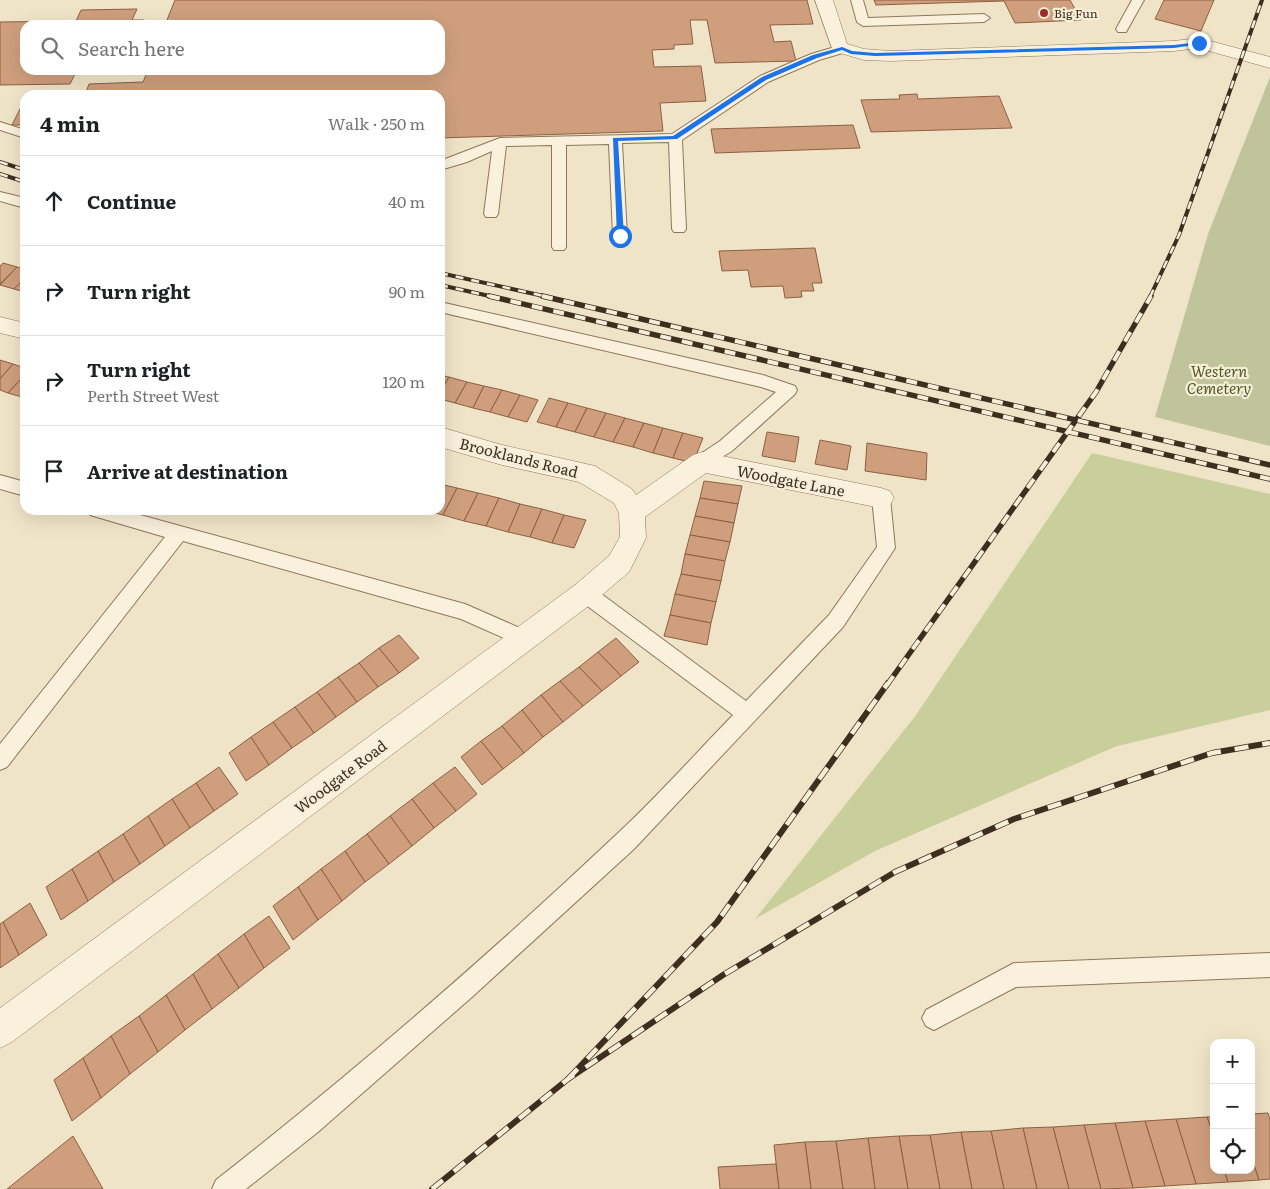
<!DOCTYPE html>
<html lang="en">
<head>
<meta charset="utf-8">
<style>
	body { margin:0; font-family:Literata,serif; background:#f6f6f6; color:#202124 }
	.controls { position:absolute; right:15px; bottom:15px; display:grid; overflow:hidden; border-radius:10px; box-shadow:0 5px 20px #0002 }
	.controls button { width:45px; height:45px; display:grid; place-items:center; padding:0; border:0; border-bottom:1px solid #e0e0e0; background:#fff; color:#202124; font:25px sans-serif }
	.stop { position:absolute; width:15px; height:15px; margin:-11px; border:4px solid #1a73e8; border-radius:50%; background:#fff }
	.stop.end { background:#1a73e8; border-color:#fff; box-shadow:0 1px 5px #0008 }
	.list { margin:0; padding:0; list-style:none }
	h2 { display:flex; justify-content:space-between; align-items:center; height:65px; margin:0; padding:0 20px; font-size:21px }
	h2 small { font-size:16px; font-weight:400; color:#757577 }
	.list li { display:grid; grid-template-columns:32px 1fr auto; gap:15px; align-items:center; box-sizing:border-box; height:90px; padding:0 20px; border-top:1px solid #e0e0e0 }
	.list b { display:block; font-size:19px; white-space:nowrap }
	.list p { margin:0; font-size:16px; white-space:nowrap; color:#757577 }
	.list em { font-size:16px; font-style:normal; color:#757577 }
	.icon { flex:none; width:28px; height:28px; fill:none; stroke:currentColor; stroke-width:2; stroke-linecap:round; stroke-linejoin:round }
	.map { position:relative; flex:none; width:1270px; height:1189px; overflow:hidden }
	.search { position:absolute; background:#fff; box-shadow:0 5px 20px #0002; left:20px; top:20px; width:425px; height:55px; display:flex; align-items:center; gap:12px; box-sizing:border-box; padding:0 18px; border-radius:15px; color:#757577; font-size:19px }
	.panel { position:absolute; background:#fff; box-shadow:0 5px 20px #0002; left:20px; top:90px; width:425px; height:425px; border-radius:15px }
	.map>svg:first-child { display:block }
	.green { fill:#c9cf9b }
	.cemetery { fill:#bfc49a }
	.building { fill:#cf9f7d; stroke:#8d5f41 }
	.lines { fill:none; stroke-linecap:round; stroke-linejoin:round }
	.service-casing { stroke:#8d765c; stroke-width:2 }
	.minor-casing { stroke:#8d765c; stroke-width:1 }
	.service { fill:#faf1dc; fill-rule:evenodd }
	.minor { fill:#faf1dc; fill-rule:evenodd }
	.rail-far2-casing { stroke:#3d2e20; stroke-width:4 }
	.rail-far1-casing { stroke:#3d2e20; stroke-width:5.5 }
	.rail-casing { stroke:#3d2e20; stroke-width:6 }
	.rail-far2 { stroke:#f7eed8; stroke-width:2.5; stroke-dasharray:8; stroke-linecap:butt }
	.rail-far1 { stroke:#f7eed8; stroke-width:4; stroke-dasharray:11; stroke-linecap:butt }
	.rail { stroke:#f7eed8; stroke-width:4.5; stroke-dasharray:14; stroke-linecap:butt }
	.route { fill:#1a73e8 }
	.poi-dot { fill:#9e2a2b; stroke:#f7eed8; stroke-width:2 }
	.labels { text-anchor:middle; dominant-baseline:central; stroke-width:4.5; stroke-linejoin:round; paint-order:stroke }
	.far-poi-label { font-size:12px; fill:#3d2e20; stroke:#f7eed8; text-anchor:start }
	.park-label { font-size:15px; font-style:italic; fill:#4d5a26; stroke:#f7eed8 }
	.street-label { font-size:15px; fill:#3d2e20; stroke:#f7eed8 }
</style>
</head>
<body>
<div class="map">
<svg width="1270" height="1189" viewBox="0 0 1270 1189">
	<rect width="100%" height="100%" fill="#f0e4c8"/>
	<polygon class="green" points="1092,453 1270,494 1270,710 1117,746 875,851 755,919 916,715"/>
	<polygon class="cemetery" points="1270,77 1270,446 1155,417 1208,234"/>
	<g class="building">
		<polygon points="175,0 807,0 813,24 770,25 774,42 791,41 796,61 715,63 707,20 690,20 693,44 674,45 674,49 652,50 654,67 701,66 706,101 660,103 663,131 440,138 440,95 27,95 86,92 89,84 143,82 148,70 440,70 440,25 165,25"/>
		<polygon points="874,0 1070,0 1081,20 1015,23 1004,1 876,5"/>
		<polygon points="1164,0 1214,0 1201,31 1155,19"/>
		<polygon points="137,9 132,20 144,20 142,25 25,25 25,70 77,70 70,84 0,85 0,22 76,21 81,10"/>
		<polygon points="917,94 918,99 999,96 1012,128 871,132 861,100 900,99 899,95"/>
		<polygon points="25,99 25,125 12,125"/>
		<polygon points="853,125 860,148 715,153 711,129"/>
		<polygon points="815,248 822,283 812,283 814,291 801,291 802,297 785,298 783,286 751,287 748,270 722,271 719,251"/>
		<polygon points="3,263 17,267 0,284 0,266"/>
		<polygon points="17,267 25,269 25,278 14,289 0,285"/>
		<polygon points="25,278 25,292 14,289"/>
		<polygon points="0,360 13,364 0,379"/>
		<polygon points="13,364 25,368 25,375 8,393 0,390 0,379"/>
		<polygon points="25,375 25,398 8,393"/>
		<polygon points="440,375 449,377 440,393"/>
		<polygon points="449,377 467,382 455,403 440,399 440,393"/>
		<polygon points="467,382 484,386 473,408 455,403"/>
		<polygon points="484,386 502,390 490,412 473,408"/>
		<polygon points="502,390 520,395 508,417 490,412"/>
		<polygon points="520,395 538,400 527,422 508,417"/>
		<polygon points="549,398 568,403 556,427 537,422"/>
		<polygon points="568,403 587,408 575,432 556,427"/>
		<polygon points="587,408 606,413 594,437 575,432"/>
		<polygon points="606,413 625,418 613,442 594,437"/>
		<polygon points="625,418 644,423 633,447 613,442"/>
		<polygon points="644,423 663,428 653,453 633,447"/>
		<polygon points="663,428 683,433 673,458 653,453"/>
		<polygon points="767,432 799,437 795,462 762,456"/>
		<polygon points="683,433 703,438 693,463 673,458"/>
		<polygon points="820,440 851,446 847,470 815,464"/>
		<polygon points="867,443 927,453 926,480 865,471"/>
		<polygon points="704,481 742,486 738,504 700,498"/>
		<polygon points="440,484 457,488 443,515 423,510 440,510"/>
		<polygon points="457,488 478,493 464,521 443,515"/>
		<polygon points="478,493 499,498 486,526 464,521"/>
		<polygon points="499,498 520,504 508,532 486,526"/>
		<polygon points="700,498 738,504 734,523 695,516"/>
		<polygon points="520,504 542,509 530,537 508,532"/>
		<polygon points="542,509 564,515 552,543 530,537"/>
		<polygon points="564,515 586,520 574,548 552,543"/>
		<polygon points="695,516 734,523 730,542 690,535"/>
		<polygon points="690,535 730,542 725,561 685,554"/>
		<polygon points="685,554 725,561 721,581 681,574"/>
		<polygon points="681,574 721,581 716,602 675,594"/>
		<polygon points="675,594 716,602 711,623 670,615"/>
		<polygon points="670,615 711,623 707,645 664,636"/>
		<polygon points="399,635 419,658 399,673 379,648"/>
		<polygon points="616,638 639,662 621,676 598,652"/>
		<polygon points="379,648 399,673 378,687 359,663"/>
		<polygon points="598,652 621,676 602,691 579,667"/>
		<polygon points="359,663 378,687 357,702 338,677"/>
		<polygon points="579,667 602,691 583,706 560,681"/>
		<polygon points="338,677 357,702 336,717 317,692"/>
		<polygon points="560,681 583,706 563,722 541,695"/>
		<polygon points="317,692 336,717 314,733 295,707"/>
		<polygon points="541,695 563,722 543,737 522,710"/>
		<polygon points="295,707 314,733 292,748 273,722"/>
		<polygon points="522,710 543,737 524,753 502,726"/>
		<polygon points="273,722 292,748 269,765 251,737"/>
		<polygon points="502,726 524,753 503,769 481,741"/>
		<polygon points="251,737 269,765 246,781 229,753"/>
		<polygon points="481,741 503,769 482,785 461,757"/>
		<polygon points="219,767 238,794 214,811 196,783"/>
		<polygon points="455,767 477,794 456,811 433,783"/>
		<polygon points="196,783 214,811 190,828 172,799"/>
		<polygon points="433,783 456,811 434,828 412,799"/>
		<polygon points="172,799 190,828 165,846 148,816"/>
		<polygon points="412,799 434,828 412,846 390,816"/>
		<polygon points="148,816 165,846 140,864 123,834"/>
		<polygon points="390,816 412,846 389,864 367,834"/>
		<polygon points="123,834 140,864 114,882 98,851"/>
		<polygon points="367,834 389,864 365,882 345,851"/>
		<polygon points="98,851 114,882 88,901 72,869"/>
		<polygon points="345,851 365,882 342,901 321,869"/>
		<polygon points="72,869 88,901 61,920 46,887"/>
		<polygon points="321,869 342,901 318,920 298,887"/>
		<polygon points="298,887 318,920 293,940 273,906"/>
		<polygon points="30,903 47,935 19,955 3,922"/>
		<polygon points="269,916 290,948 264,968 244,934"/>
		<polygon points="3,922 19,955 0,968 0,924"/>
		<polygon points="244,934 264,968 239,988 218,954"/>
		<polygon points="218,954 239,988 212,1009 193,974"/>
		<polygon points="193,974 212,1009 185,1030 166,995"/>
		<polygon points="166,995 185,1030 158,1052 139,1016"/>
		<polygon points="139,1016 158,1052 130,1074 111,1036"/>
		<polygon points="111,1036 130,1074 101,1098 83,1058"/>
		<polygon points="83,1058 101,1098 72,1121 54,1080"/>
		<polygon points="1268,1113 1270,1120 1270,1179 1259,1180 1251,1157 1251,1114"/>
		<polygon points="1207,1117 1214,1117 1214,1138"/>
		<polygon points="1207,1117 1214,1138 1214,1170 1224,1170 1228,1182 1196,1184 1176,1119"/>
		<polygon points="1176,1119 1196,1184 1165,1186 1145,1121"/>
		<polygon points="1145,1121 1165,1186 1133,1188 1115,1123"/>
		<polygon points="1115,1123 1133,1188 1101,1189 1084,1125"/>
		<polygon points="1084,1125 1101,1189 1069,1189 1053,1127"/>
		<polygon points="1053,1127 1069,1189 1037,1189 1023,1128"/>
		<polygon points="1023,1128 1037,1189 1004,1189 991,1131"/>
		<polygon points="991,1131 1004,1189 972,1189 961,1132"/>
		<polygon points="961,1132 972,1189 940,1189 930,1135"/>
		<polygon points="930,1135 940,1189 908,1189 899,1136"/>
		<polygon points="73,1136 103,1189 7,1189"/>
		<polygon points="899,1136 908,1189 875,1189 868,1138"/>
		<polygon points="868,1138 875,1189 843,1189 836,1141"/>
		<polygon points="836,1141 843,1189 811,1189 805,1142"/>
		<polygon points="805,1142 811,1189 779,1189 774,1145"/>
		<polygon points="1251,1157 1259,1180 1228,1182 1224,1170 1251,1170"/>
		<polygon points="776,1164 779,1189 720,1189 718,1167"/>
	</g>
	<g class="lines">
		<defs>
			<g id="service">
				<polygon points="851,0 863,0 868,18 984,14 990,18 984,22 863,26 857,22"/>
				<polygon points="1132,0 1144,0 1126,32 1118,32 1116,29"/>
				<polygon points="842,45 848,49 846,52 819,60 768,82 682,140 686,229 684,232 674,232 672,229 669,142 622,143 627,236 625,239 615,239 613,236 609,144 566,145 566,247 564,250 554,250 552,247 552,145 506,146 498,214 496,217 486,217 484,214 492,151 467,162 440,170 440,161 500,138 672,134 760,76 811,54"/>
				<polygon points="0,122 25,130 25,138 0,130"/>
				<polygon points="0,192 25,198 25,208 0,201"/>
				<polygon points="440,302 763,375 795,386 797,390 795,394 732,451 702,469 696,467 693,462 696,457 720,441 776,392 761,387 440,312"/>
				<polygon points="0,475 25,482 25,496 0,489"/>
				<path d="M881,491L887,493L890,498L895,548L843,627L634,849L472,997L318,1132L246,1189H212L216,1180C355,1071 489,955 617,834C658,796 695,754 733,715L578,599L576,593L578,587L585,585L592,587L746,701L829,615L877,547L872,498L875,493Z"/>
				<polygon points="87,510 122,510 465,604 529,632 532,638 529,644 522,646 461,619 183,541 7,767 0,770 0,744 165,537 90,515"/>
				<polygon points="1270,953 1270,977 1016,987 934,1030 926,1026 922,1018 926,1010 1014,963"/>
			</g>
			<g id="minor">
				<polygon points="815,0 833,0 847,44 864,49 891,51 1174,41 1199,38 1270,57 1270,68 1198,48 1174,51 891,61 864,60 833,51"/>
				<polygon points="0,317 25,323 25,339 0,333"/>
				<polygon points="440,427 502,445 595,466 632,489 636,495 693,455 702,452 881,488 890,491 894,498 890,505 881,508 706,473 645,517 646,538 629,572 595,601 12,1042 0,1048 0,1008 575,585 609,556 620,537 619,513 614,503 579,482 502,465 440,447"/>
			</g>
		</defs>
		<use href="#service" class="service-casing"/>
		<use href="#minor" class="minor-casing"/>
		<use href="#service" class="service"/>
		<use href="#minor" class="minor"/>
		<defs>
			<g id="rail-far2">
				<polyline points="0,162 25,170"/>
				<polyline points="0,174 25,182"/>
				<polyline points="440,273 548,297"/>
				<polyline points="440,285 494,297"/>
				<polyline points="1150,297 1179,235 1262,0"/>
			</g>
			<g id="rail-far1">
				<polyline points="489,296 1270,479"/>
				<polyline points="542,296 1270,465"/>
				<polyline points="887,685 1096,392 1151,296"/>
			</g>
			<g id="rail">
				<polyline points="568,1079 717,922 888,683"/>
				<polyline points="432,1189 568,1079 723,975 895,872 1014,819 1212,753 1270,743"/>
			</g>
		</defs>
		<use href="#rail-far2" class="rail-far2-casing"/>
		<use href="#rail-far1" class="rail-far1-casing"/>
		<use href="#rail" class="rail-casing"/>
		<use href="#rail-far2" class="rail-far2"/>
		<use href="#rail-far1" class="rail-far1"/>
		<use href="#rail" class="rail"/>
	</g>
	<polygon class="route" points="1199,42 1201,44 1174,48 875,56 851,54 842,50 817,58 766,80 677,139 618,141 624,236 620,239 617,236 613,138 673,136 762,77 813,55 842,47 852,51 875,53 1174,45"/>
	<circle class="poi-dot" cx="1044" cy="13" r="5"/>
	<g class="labels">
		<g class="far-poi-label">
			<text x="1054" y="13">Big Fun</text>
		</g>
		<g class="park-label">
			<text x="1219" y="370">Western<tspan x="1219" dy="17">Cemetery</tspan></text>
		</g>
		<g class="street-label">
			<text transform="translate(519 457) rotate(14)">Brooklands Road</text>
			<text transform="translate(791 480) rotate(11)">Woodgate Lane</text>
			<text transform="translate(340 776) rotate(-37)">Woodgate Road</text>
		</g>
	</g>
</svg>
<div class="controls">
<button>+</button>
<button>−</button>
<button><svg class="icon" aria-label="locate" viewBox="0 0 24 24"><circle cx="12" cy="12" r="6"/><path d="M12 2v4M12 18v4M2 12h4M18 12h4"/></svg></button>
</div>
<div class="stop" style="left:620px;top:236px"></div>
<div class="stop end" style="left:1199px;top:43px"></div>
<div class="search"><svg class="icon" aria-label="search" viewBox="0 0 24 24"><circle cx="10" cy="10" r="6"/><path d="M15 15l6 6"/></svg>Search here</div>
<section class="panel">
<h2>4 min<small>Walk · 250 m</small></h2>
<ul class="list">
<li><svg class="icon" aria-label="ahead" viewBox="0 0 24 24"><path d="M12 20V5M6 11l6-6 6 6"/></svg><div><b>Continue</b></div><em>40 m</em></li>
<li><svg class="icon" aria-label="right" viewBox="0 0 24 24"><path d="M7 20v-9h11M14 6l5 5-5 5"/></svg><div><b>Turn right</b></div><em>90 m</em></li>
<li><svg class="icon" aria-label="right" viewBox="0 0 24 24"><path d="M7 20v-9h11M14 6l5 5-5 5"/></svg><div><b>Turn right</b><p>Perth Street West</p></div><em>120 m</em></li>
<li><svg class="icon" aria-label="arrive" viewBox="0 0 24 24"><path d="M6 21V4h12l-3 4 3 4H6"/></svg><div><b>Arrive at destination</b></div></li>
</ul>
</section>
</div>
</body>
</html>
